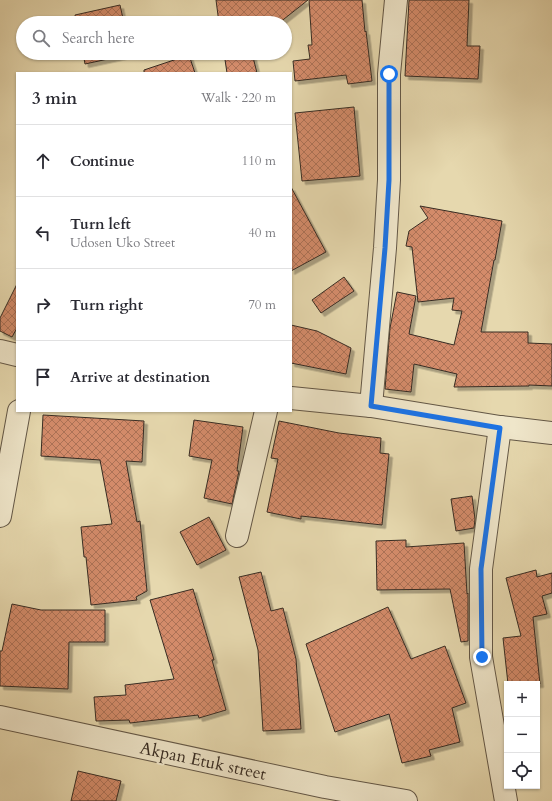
<!DOCTYPE html>
<html lang="en">
<head>
<meta charset="utf-8">
<style>
	body { margin:0; font-family:Cardo,serif; background:#f2f2f3; color:#2b2b33 }
	.controls { position:absolute; right:12px; bottom:12px; display:grid; overflow:hidden; border-radius:0px; box-shadow:0 1px 3px #0004 }
	.controls button { width:36px; height:36px; display:grid; place-items:center; padding:0; border:0; border-bottom:1px solid #e1e1e2; background:#fff; color:#2b2b33; font:20px sans-serif }
	.stop { position:absolute; width:12px; height:12px; margin:-9px; border:3px solid #1a73e8; border-radius:50%; background:#fff }
	.stop.end { background:#1a73e8; border-color:#fff; box-shadow:0 1px 4px #0008 }
	.list { margin:0; padding:0; list-style:none }
	h2 { display:flex; justify-content:space-between; align-items:center; height:52px; margin:0; padding:0 16px; font-size:17px }
	h2 small { font-size:13px; font-weight:400; color:#7c7c81 }
	.list li { display:grid; grid-template-columns:26px 1fr auto; gap:12px; align-items:center; box-sizing:border-box; height:72px; padding:0 16px; border-top:1px solid #e1e1e2 }
	.list b { display:block; font-size:15px; white-space:nowrap }
	.list p { margin:0; font-size:13px; white-space:nowrap; color:#7c7c81 }
	.list em { font-size:13px; font-style:normal; color:#7c7c81 }
	.icon { flex:none; width:22px; height:22px; fill:none; stroke:currentColor; stroke-width:2; stroke-linecap:round; stroke-linejoin:round }
	.map { position:relative; flex:none; width:552px; height:801px; overflow:hidden }
	.search { position:absolute; background:#fff; box-shadow:0 1px 3px #0004; left:16px; top:16px; width:276px; height:44px; display:flex; align-items:center; gap:10px; box-sizing:border-box; padding:0 14px; border-radius:22px; color:#7c7c81; font-size:15px }
	.panel { position:absolute; background:#fff; box-shadow:0 1px 3px #0004; left:16px; top:72px; width:276px; height:340px; border-radius:0px }
	.map>svg:first-child { display:block }
	.building { fill:url(#building-cross-hatch); stroke:#372c23; filter:url(#shadow) }
	.lines { fill:none; stroke-linecap:round; stroke-linejoin:round }
	.minor-casing { stroke:#635746; stroke-width:24 }
	.minor { stroke:#efe6ca; stroke-width:22 }
	.route { stroke:#1a73e8; stroke-width:5 }
	.labels { text-anchor:middle; dominant-baseline:central; stroke-width:4; stroke-linejoin:round; paint-order:stroke }
	.street-label { font-size:17px; fill:#372c23; stroke:#efe6ca }
</style>
</head>
<body>
<div class="map">
<svg width="552" height="801" viewBox="0 0 552 801">
	<defs>
		<pattern id="building-cross-hatch" width="8" height="8" patternUnits="userSpaceOnUse"><rect width="8" height="8" fill="#d38b6a"/><path d="M0 0l8 8M0 8l8-8" fill="none" stroke="#ac7257"/></pattern>
		<filter id="shadow"><feDropShadow dx="3.5" dy="3.5" stdDeviation="0" flood-color="#0004"/></filter>
	</defs>
	<rect width="100%" height="100%" fill="#e6d8ae"/>
	<filter id="stains"><feTurbulence type="fractalNoise" baseFrequency=".005" numOctaves="4"/><feColorMatrix values="0 0 0 0 .2 0 0 0 0 .09 0 0 0 0 .02 0 0 0 .5 -.17"/></filter>
	<radialGradient id="worn" r=".72"><stop offset=".6" stop-color="#630" stop-opacity="0"/><stop offset="1" stop-color="#630" stop-opacity=".3"/></radialGradient>
	<g class="building">
		<polygon points="216,0 308,0 279,23 219,23"/>
		<polygon points="309,0 362,0 365,32 366,31 372,81 348,84 346,75 295,81 293,61 310,59 308,45 312,45"/>
		<polygon points="409,0 469,0 467,46 480,46 478,79 405,76"/>
		<polygon points="120,5 124,23 76,23 75,15"/>
		<polygon points="83,53 131,53 131,54 85,64"/>
		<polygon points="224,53 252,53 257,73 227,73"/>
		<polygon points="189,55 195,73 144,73 144,70"/>
		<polygon points="354,107 360,176 302,181 295,113"/>
		<polygon points="291,187 326,252 291,271"/>
		<polygon points="420,206 502,221 495,260 494,260 481,332 528,332 528,343 552,344 552,386 529,385 529,386 454,387 457,374 414,364 411,392 385,389 390,328 397,292 416,296 409,334 454,345 462,311 452,310 454,298 418,302 412,247 406,246 409,231 428,218"/>
		<polygon points="344,277 354,291 321,313 312,300"/>
		<polygon points="17,284 17,328 12,337 0,331 0,318"/>
		<polygon points="291,325 317,331 351,348 346,374 291,363"/>
		<polygon points="43,415 144,421 142,462 126,461 137,522 140,521 147,591 136,597 137,600 91,605 86,557 84,557 81,527 112,524 100,460 41,456"/>
		<polygon points="194,420 243,427 237,471 239,471 232,504 204,498 212,460 189,456"/>
		<polygon points="279,421 339,433 381,438 380,453 389,454 382,525 301,516 301,519 267,512 278,459 271,458"/>
		<polygon points="472,496 475,519 474,528 456,531 451,499"/>
		<polygon points="209,517 226,550 197,565 180,532"/>
		<polygon points="406,540 406,547 464,543 467,594 468,593 468,641 461,642 450,589 377,590 376,541"/>
		<polygon points="536,570 537,577 552,573 552,593 542,596 547,614 533,617 540,684 508,684 503,638 521,636 506,578"/>
		<polygon points="261,572 271,611 283,608 296,659 301,729 263,731 258,650 239,577"/>
		<polygon points="193,589 214,660 212,660 226,710 199,718 198,715 130,723 129,720 96,721 94,697 126,695 125,685 174,679 150,600"/>
		<polygon points="12,604 41,610 105,610 105,642 69,642 68,689 0,686 0,651 2,651"/>
		<polygon points="388,607 411,659 445,646 466,703 452,708 460,742 429,750 431,756 402,763 389,714 335,732 306,644"/>
		<polygon points="78,771 121,781 116,801 71,801"/>
	</g>
	<g class="lines">
		<defs>
			<g id="minor">
				<polyline points="0,351 17,355"/>
				<polyline points="291,398 371,406 500,427 552,433"/>
				<polyline points="371,406 385,248 389,180 389,74 396,0"/>
				<polyline points="500,427 481,569 481,657 506,801"/>
				<polyline points="0,516 19,411"/>
				<polyline points="237,536 266,411"/>
				<polyline points="0,717 325,787 406,801"/>
			</g>
		</defs>
		<use href="#minor" class="minor-casing"/>
		<use href="#minor" class="minor"/>
	</g>
	<g class="lines">
		<polyline class="route" points="389,74 389,180 385,248 371,406 500,428 481,569 482,657"/>
	</g>
	<g class="labels">
		<g class="street-label">
			<text transform="translate(203 761) rotate(12)">Akpan Etuk street</text>
		</g>
	</g>
	<rect width="100%" height="100%" filter="url(#stains)"/>
	<rect width="100%" height="100%" fill="url(#worn)"/>
</svg>
<div class="controls">
<button>+</button>
<button>−</button>
<button><svg class="icon" aria-label="locate" viewBox="0 0 24 24"><circle cx="12" cy="12" r="6"/><path d="M12 2v4M12 18v4M2 12h4M18 12h4"/></svg></button>
</div>
<div class="stop" style="left:389px;top:74px"></div>
<div class="stop end" style="left:482px;top:657px"></div>
<div class="search"><svg class="icon" aria-label="search" viewBox="0 0 24 24"><circle cx="10" cy="10" r="6"/><path d="M15 15l6 6"/></svg>Search here</div>
<section class="panel">
<h2>3 min<small>Walk · 220 m</small></h2>
<ul class="list">
<li><svg class="icon" aria-label="ahead" viewBox="0 0 24 24"><path d="M12 20V5M6 11l6-6 6 6"/></svg><div><b>Continue</b></div><em>110 m</em></li>
<li><svg class="icon" aria-label="left" viewBox="0 0 24 24"><path d="M17 20v-9H6M10 6l-5 5 5 5"/></svg><div><b>Turn left</b><p>Udosen Uko Street</p></div><em>40 m</em></li>
<li><svg class="icon" aria-label="right" viewBox="0 0 24 24"><path d="M7 20v-9h11M14 6l5 5-5 5"/></svg><div><b>Turn right</b></div><em>70 m</em></li>
<li><svg class="icon" aria-label="arrive" viewBox="0 0 24 24"><path d="M6 21V4h12l-3 4 3 4H6"/></svg><div><b>Arrive at destination</b></div></li>
</ul>
</section>
</div>
</body>
</html>
